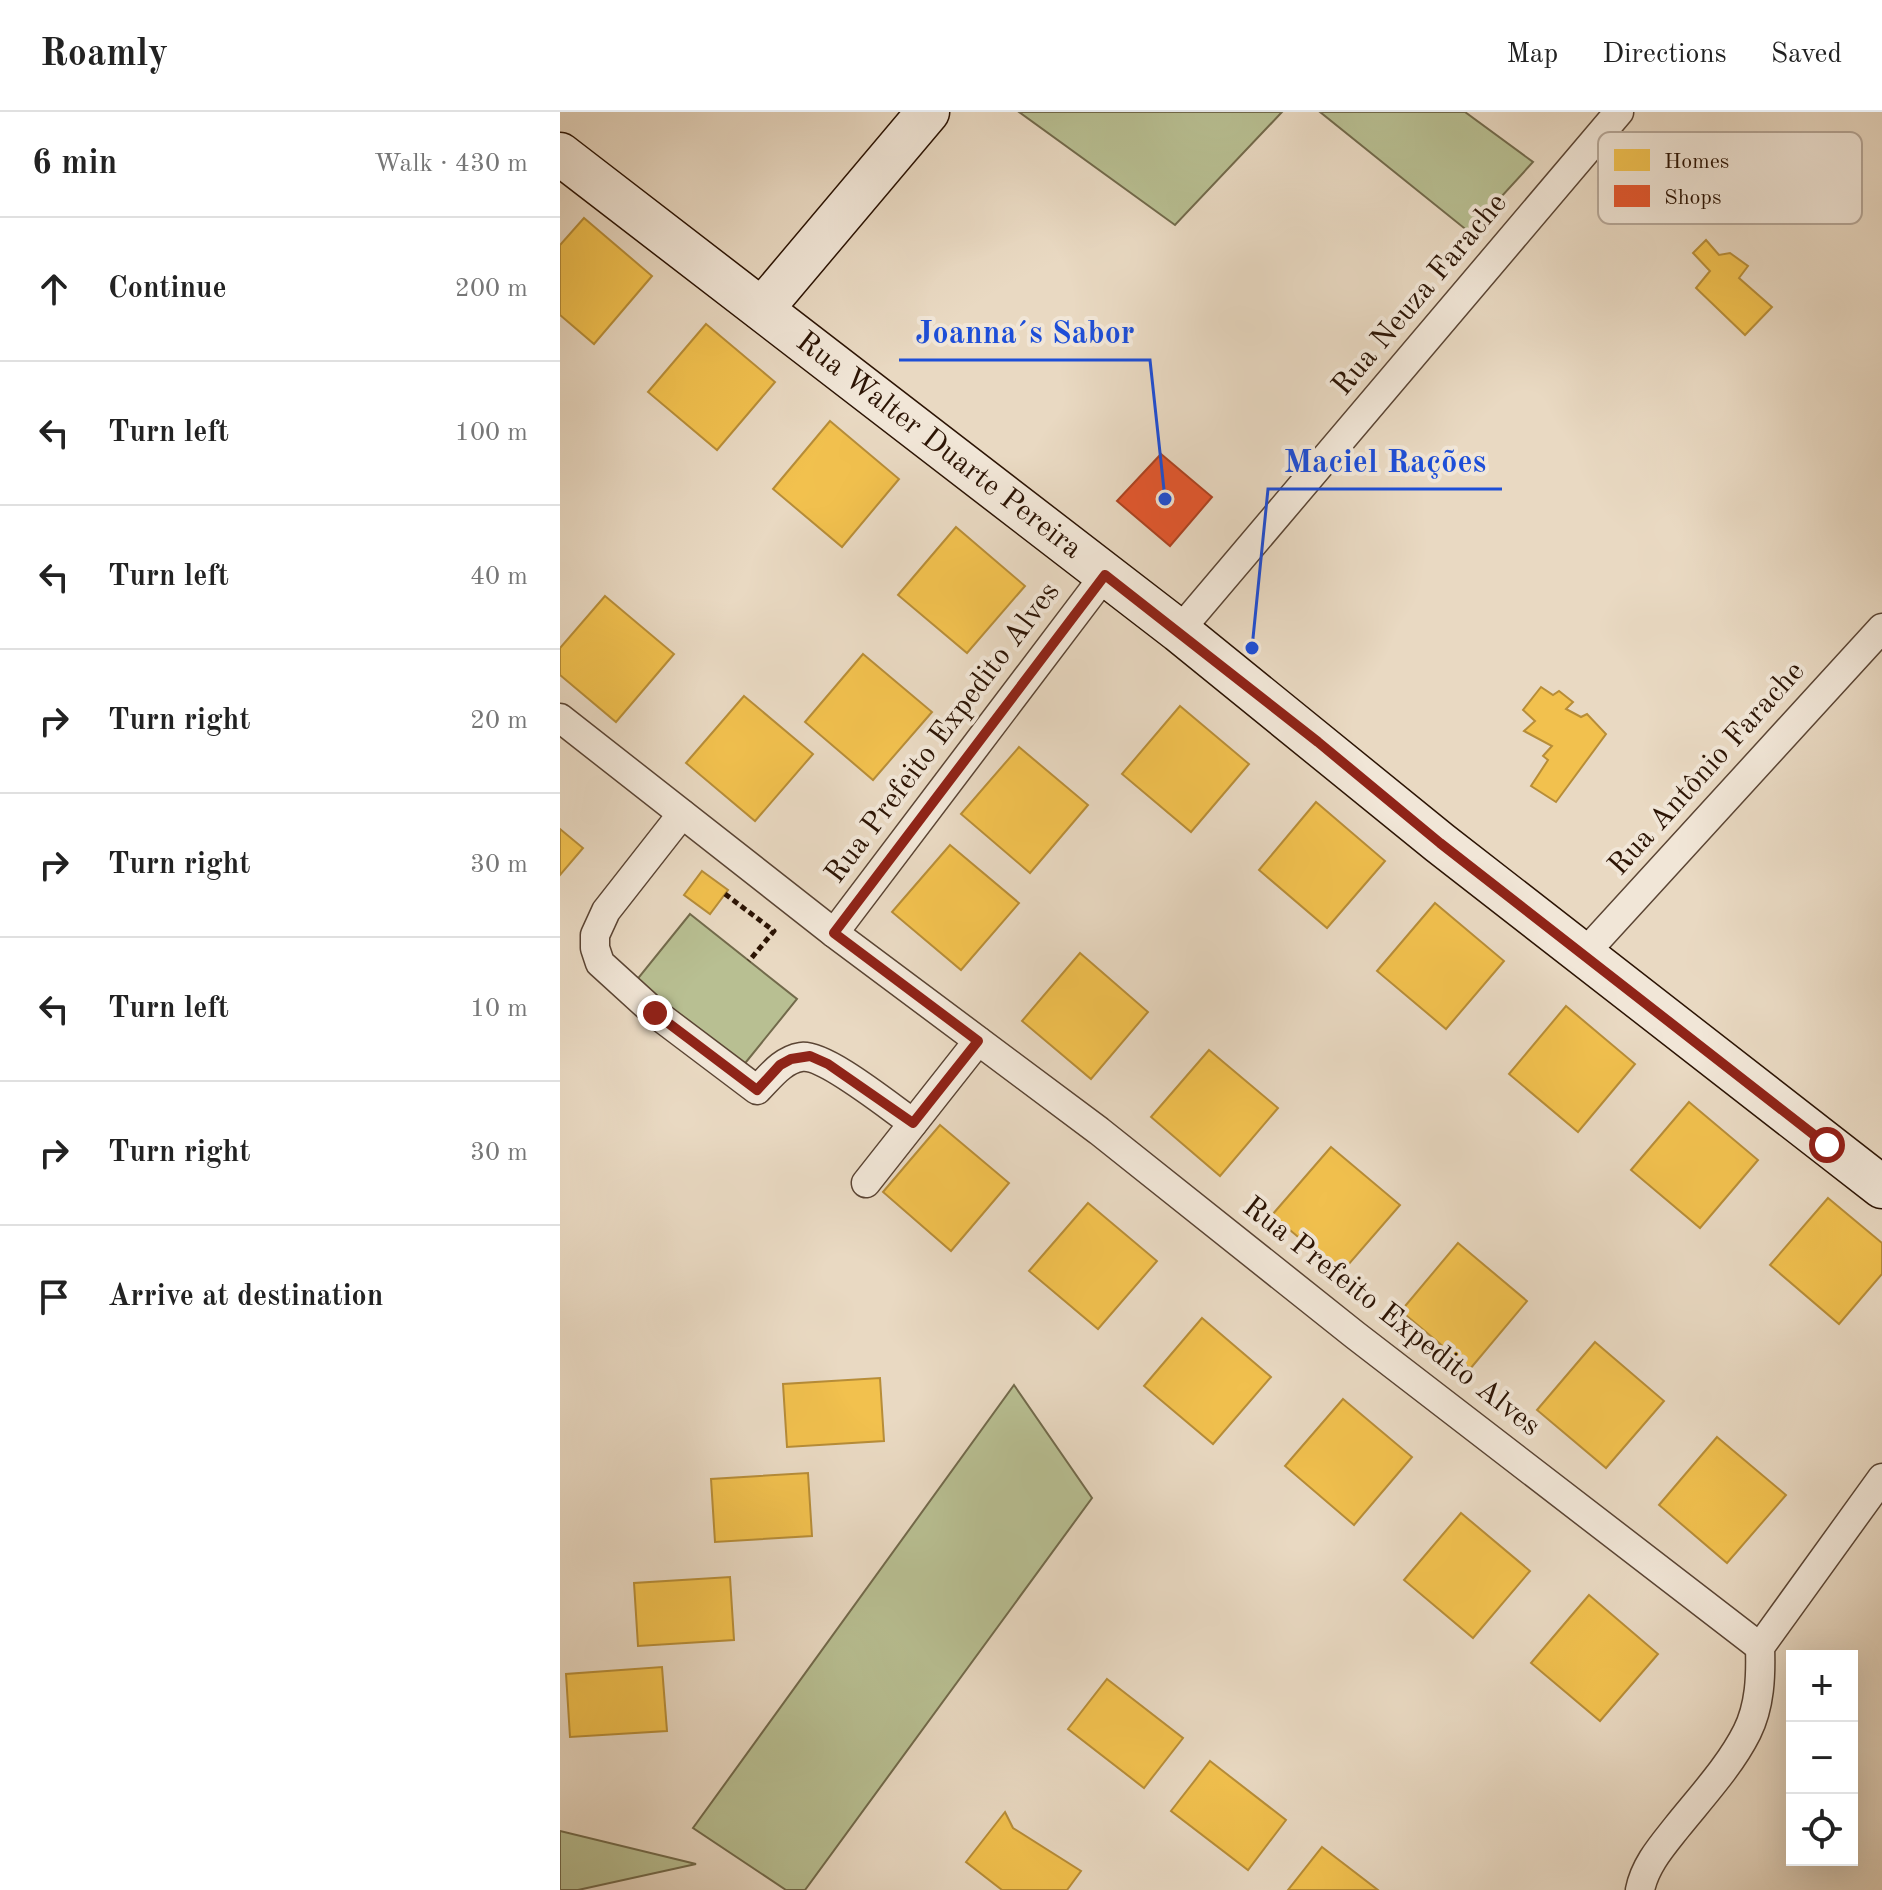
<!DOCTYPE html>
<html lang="en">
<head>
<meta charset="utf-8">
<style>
	body { margin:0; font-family:"Old Standard TT",serif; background:#f6f6f6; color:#222 }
	.controls { position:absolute; right:24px; bottom:24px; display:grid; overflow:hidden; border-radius:0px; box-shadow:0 8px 32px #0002 }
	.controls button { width:72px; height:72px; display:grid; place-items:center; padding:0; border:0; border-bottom:2px solid #e0e0e0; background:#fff; color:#222; font:40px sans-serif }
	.stop { position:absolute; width:24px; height:24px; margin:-18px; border:6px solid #8f2418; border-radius:50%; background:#fff }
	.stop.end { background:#8f2418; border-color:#fff; box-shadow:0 2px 8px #0008 }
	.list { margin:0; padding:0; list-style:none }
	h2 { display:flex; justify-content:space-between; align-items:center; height:104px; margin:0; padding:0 32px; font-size:34px }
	h2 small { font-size:26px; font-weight:400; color:#767676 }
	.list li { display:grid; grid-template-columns:52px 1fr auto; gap:24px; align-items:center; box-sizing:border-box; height:144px; padding:0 32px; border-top:2px solid #e0e0e0 }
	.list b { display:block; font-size:30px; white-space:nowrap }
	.list em { font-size:26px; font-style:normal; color:#767676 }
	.icon { flex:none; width:44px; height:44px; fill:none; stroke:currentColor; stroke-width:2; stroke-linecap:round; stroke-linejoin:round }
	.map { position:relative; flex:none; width:1322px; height:1778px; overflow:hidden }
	header { display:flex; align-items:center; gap:48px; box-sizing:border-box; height:112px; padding:0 40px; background:#fff; border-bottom:2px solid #e0e0e0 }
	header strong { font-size:38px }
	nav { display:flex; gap:44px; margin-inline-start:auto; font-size:28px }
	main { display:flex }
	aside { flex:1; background:#fff }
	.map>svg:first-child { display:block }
	.green { fill:#b8bf92; stroke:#726a4b; stroke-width:2 }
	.homes { fill:#f2c14e; stroke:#b78d38; stroke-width:2 }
	.shops { fill:#e4572e; stroke:#ad4321; stroke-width:2 }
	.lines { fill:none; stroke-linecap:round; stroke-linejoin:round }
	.street-casing { stroke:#5b4534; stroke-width:31 }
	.secondary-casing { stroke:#2c1404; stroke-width:45 }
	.path { stroke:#2c1404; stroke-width:5; stroke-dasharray:6 4; stroke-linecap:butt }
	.street { stroke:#f1e6d7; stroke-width:28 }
	.secondary { stroke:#f1e6d7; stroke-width:42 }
	.route { stroke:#8f2418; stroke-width:10 }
	.labels { text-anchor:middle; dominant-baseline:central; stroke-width:8; stroke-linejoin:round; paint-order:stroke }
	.street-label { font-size:30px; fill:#2c1404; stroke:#f1e6d7 }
	.key { fill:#f1e6d7; stroke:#b6a798; stroke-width:2 }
	.key-label { font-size:22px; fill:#2c1404 }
	.leader { fill:none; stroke:#1d4ed8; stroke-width:3 }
	.callout-dot { fill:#1d4ed8; stroke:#f1e6d7; stroke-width:3 }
	.callout-label { font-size:32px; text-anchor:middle; font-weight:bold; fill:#1d4ed8; stroke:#f1e6d7; stroke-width:8; stroke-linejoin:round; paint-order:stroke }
</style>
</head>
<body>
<header>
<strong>Roamly</strong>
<nav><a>Map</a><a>Directions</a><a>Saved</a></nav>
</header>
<main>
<aside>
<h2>6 min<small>Walk · 430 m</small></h2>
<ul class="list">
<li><svg class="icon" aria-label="ahead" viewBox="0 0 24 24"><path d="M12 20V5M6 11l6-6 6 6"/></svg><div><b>Continue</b></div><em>200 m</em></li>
<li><svg class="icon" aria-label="left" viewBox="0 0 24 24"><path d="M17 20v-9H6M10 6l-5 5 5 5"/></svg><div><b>Turn left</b></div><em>100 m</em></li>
<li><svg class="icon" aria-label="left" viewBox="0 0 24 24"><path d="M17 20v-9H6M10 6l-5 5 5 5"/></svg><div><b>Turn left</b></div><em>40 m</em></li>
<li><svg class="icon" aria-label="right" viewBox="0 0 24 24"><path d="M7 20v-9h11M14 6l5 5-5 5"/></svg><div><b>Turn right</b></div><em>20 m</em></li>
<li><svg class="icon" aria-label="right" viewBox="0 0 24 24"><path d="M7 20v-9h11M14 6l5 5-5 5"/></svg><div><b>Turn right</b></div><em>30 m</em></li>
<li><svg class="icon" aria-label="left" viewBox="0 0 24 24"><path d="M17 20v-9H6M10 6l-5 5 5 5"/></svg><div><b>Turn left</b></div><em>10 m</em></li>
<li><svg class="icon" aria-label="right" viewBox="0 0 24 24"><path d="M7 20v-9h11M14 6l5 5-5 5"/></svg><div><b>Turn right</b></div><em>30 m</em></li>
<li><svg class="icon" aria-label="arrive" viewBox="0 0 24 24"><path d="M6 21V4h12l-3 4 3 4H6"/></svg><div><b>Arrive at destination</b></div></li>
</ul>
</aside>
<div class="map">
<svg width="1322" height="1778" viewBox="0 0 1322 1778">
	<rect width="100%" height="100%" fill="#e9d9c2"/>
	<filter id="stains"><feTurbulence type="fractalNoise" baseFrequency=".0025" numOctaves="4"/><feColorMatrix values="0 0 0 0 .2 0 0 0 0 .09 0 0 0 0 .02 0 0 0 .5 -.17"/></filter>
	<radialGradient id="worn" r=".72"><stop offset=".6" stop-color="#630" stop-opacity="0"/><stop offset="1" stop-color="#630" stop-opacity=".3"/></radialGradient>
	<g class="green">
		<polygon points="459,0 722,0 615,113"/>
		<polygon points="760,0 905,0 973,50 909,120"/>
		<polygon points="130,802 237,887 182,955 75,870"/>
		<polygon points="454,1273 532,1386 245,1778 226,1778 133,1716"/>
		<polygon points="0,1719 136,1752 18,1778 0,1778"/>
	</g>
	<g class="homes">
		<polygon points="24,106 92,164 34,232 0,203 0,133"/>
		<polygon points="1146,128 1159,143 1170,141 1188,154 1179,166 1212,195 1185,223 1136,176 1150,159 1133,141"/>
		<polygon points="146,212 215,270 157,338 88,280"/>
		<polygon points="270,309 339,367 282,435 213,377"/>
		<polygon points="396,415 465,474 407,541 338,483"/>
		<polygon points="45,484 114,542 56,610 0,563 0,536"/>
		<polygon points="303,542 372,600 313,668 245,610"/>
		<polygon points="981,575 993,583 999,579 1013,590 1006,597 1021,605 1027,602 1046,622 996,690 971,674 988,648 983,644 992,634 964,619 975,609 963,598"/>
		<polygon points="184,584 253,642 195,709 126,651"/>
		<polygon points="620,594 689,652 631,720 562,662"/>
		<polygon points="459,635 528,693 470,761 401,702"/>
		<polygon points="756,690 825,749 767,816 699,758"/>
		<polygon points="0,717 23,736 0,763"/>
		<polygon points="390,733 459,791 401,858 332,800"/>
		<polygon points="142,759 168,778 150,802 124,783"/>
		<polygon points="875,791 944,849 886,917 817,859"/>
		<polygon points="520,841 588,900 531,967 462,909"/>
		<polygon points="1006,894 1075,952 1018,1020 949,962"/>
		<polygon points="649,938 718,996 660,1064 591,1005"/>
		<polygon points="1129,990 1198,1048 1140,1116 1071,1058"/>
		<polygon points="380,1013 449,1071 391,1139 323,1080"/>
		<polygon points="771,1035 840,1093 781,1161 712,1103"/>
		<polygon points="1268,1086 1322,1131 1322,1162 1279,1212 1210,1153"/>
		<polygon points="528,1091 597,1149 538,1217 469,1159"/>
		<polygon points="898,1131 967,1189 910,1257 841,1199"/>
		<polygon points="642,1206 711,1265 653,1332 584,1274"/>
		<polygon points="1035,1230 1104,1289 1046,1356 977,1298"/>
		<polygon points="320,1266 324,1329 227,1335 223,1272"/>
		<polygon points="783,1287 852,1345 794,1413 725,1354"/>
		<polygon points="1157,1325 1226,1383 1167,1451 1099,1393"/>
		<polygon points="248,1361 252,1424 155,1430 151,1367"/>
		<polygon points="901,1401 970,1459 913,1526 844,1468"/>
		<polygon points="170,1465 174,1528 78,1534 74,1471"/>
		<polygon points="1029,1483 1098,1542 1040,1609 971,1551"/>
		<polygon points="102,1555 107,1619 10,1625 6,1562"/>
		<polygon points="547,1567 623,1626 584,1676 508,1617"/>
		<polygon points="650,1649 726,1708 688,1758 611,1699"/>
		<polygon points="445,1700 453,1716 521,1759 507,1778 442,1778 406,1750"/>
		<polygon points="762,1735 818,1778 728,1778"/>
	</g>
	<polygon class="shops" points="601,342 652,385 610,434 557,389"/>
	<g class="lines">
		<defs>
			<g id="street">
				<polyline points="619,519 1059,0"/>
				<polyline points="0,606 274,821 539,1019 795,1223 1200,1535"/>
				<path d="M122,702L46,799L35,823V836L40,851L95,901L197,978C210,965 222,948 241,945C264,941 331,996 353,1011"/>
				<polyline points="274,821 545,463"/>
				<polyline points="1023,843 1322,516"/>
				<polyline points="306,1071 418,929"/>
				<path d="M1080,1778C1085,1753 1102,1734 1117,1715C1141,1685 1170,1654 1187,1620C1200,1594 1201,1564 1200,1535L1322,1366"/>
			</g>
			<g id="secondary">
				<path id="s1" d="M0,42L619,519L880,731L1322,1075"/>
				<polyline points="202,197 368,0"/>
			</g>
		</defs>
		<use href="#street" class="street-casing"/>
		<use href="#secondary" class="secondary-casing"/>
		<polyline class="path" points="165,782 214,819 189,849"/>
		<use href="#street" class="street"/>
		<use href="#secondary" class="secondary"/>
	</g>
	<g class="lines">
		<polyline class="route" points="95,901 197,978 220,953 231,947 250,944 268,952 353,1011 418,929 274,821 545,463 758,630 880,731 1267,1033"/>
	</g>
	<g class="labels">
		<g class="street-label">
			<text transform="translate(860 183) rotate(-50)">Rua Neuza Farache</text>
			<text stroke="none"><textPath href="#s1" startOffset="478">Rua Walter Duarte Pereira</textPath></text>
			<text transform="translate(383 621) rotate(-53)">Rua Prefeito Expedito Alves</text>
			<text transform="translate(1147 657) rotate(-48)">Rua Antônio Farache</text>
			<text transform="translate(831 1205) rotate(38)">Rua Prefeito Expedito Alves</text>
		</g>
	</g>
	<rect x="1038" y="20" width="264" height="92" rx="12" class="key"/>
	<rect x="1054" y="37" width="36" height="22" fill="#f2c14e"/>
	<rect x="1054" y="73" width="36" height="22" fill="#e4572e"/>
	<g class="key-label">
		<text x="1104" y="56">Homes</text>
		<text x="1104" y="92">Shops</text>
	</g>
	<path class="leader" d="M605 387L590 248H339M692 536L708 377H942"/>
	<g class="callout-dot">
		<circle cx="605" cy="387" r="8"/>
		<circle cx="692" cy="536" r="8"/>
	</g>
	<g class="callout-label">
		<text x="465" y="231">Joanna´s Sabor</text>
		<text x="825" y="360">Maciel Rações</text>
	</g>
	<rect width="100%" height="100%" filter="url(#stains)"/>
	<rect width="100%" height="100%" fill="url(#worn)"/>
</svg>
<div class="controls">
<button>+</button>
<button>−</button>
<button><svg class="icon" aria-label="locate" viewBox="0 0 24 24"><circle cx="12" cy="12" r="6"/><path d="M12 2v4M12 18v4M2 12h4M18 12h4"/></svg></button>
</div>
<div class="stop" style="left:1267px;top:1033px"></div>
<div class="stop end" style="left:95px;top:901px"></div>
</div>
</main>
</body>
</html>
